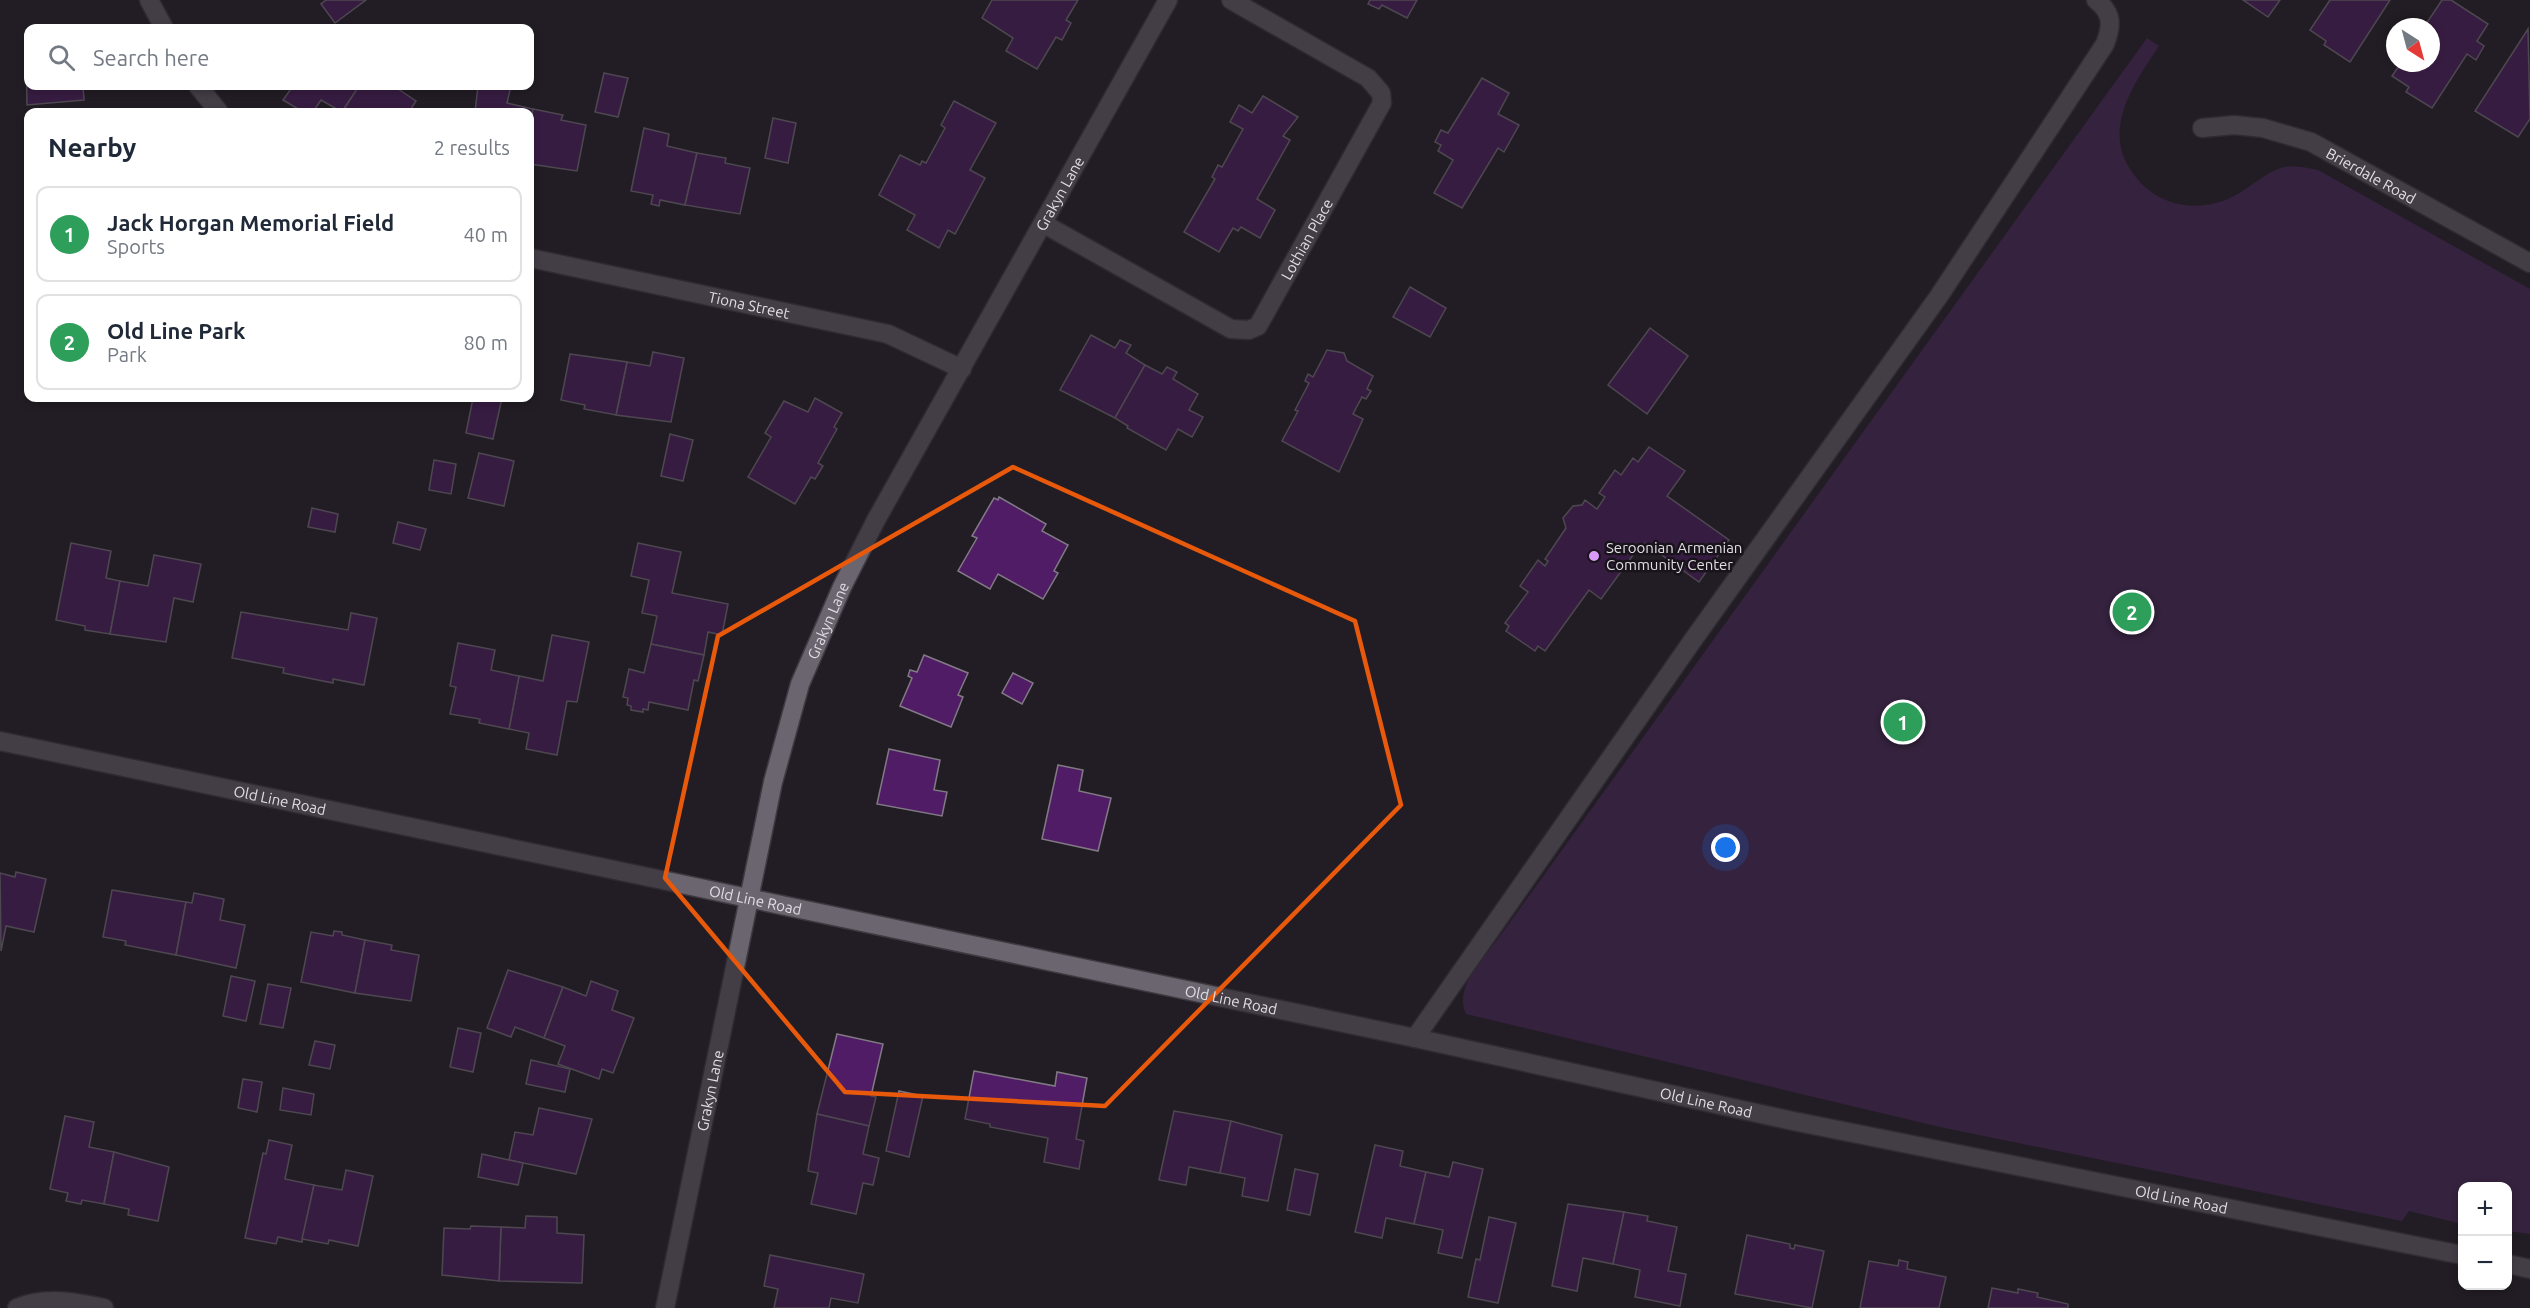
<!DOCTYPE html>
<html lang="en">
<head>
<meta charset="utf-8">
<style>
	body { margin:0; font-family:Ubuntu,sans-serif; background:#f2f2f3; color:#1f2937 }
	.controls { position:absolute; right:18px; bottom:18px; display:grid; overflow:hidden; border-radius:12px; box-shadow:0 3px 9px #0003 }
	.controls button { width:54px; height:54px; display:grid; place-items:center; padding:0; border:0; border-bottom:2px solid #e0e1e3; background:#fff; color:#1f2937; font:30px sans-serif }
	.compass { position:absolute; left:2386px; top:18px; width:54px; height:54px; border-radius:50%; background:#fff; box-shadow:0 3px 9px #0003; rotate:144deg }
	.you { position:absolute; left:1726px; top:848px; width:21px; height:21px; margin:-15px; border:4px solid #fff; border-radius:50%; background:#1a73e8; box-shadow:0 0 0 9px #1a73e833 }
	.badge { display:grid; place-items:center; width:39px; height:39px; border-radius:50%; background:#735c8e; color:#fff; font-size:20px; font-weight:700 }
	.pin { position:absolute; translate:-50% -50%; border:3px solid #fff; box-shadow:0 2px 6px #0006 }
	.list { margin:0; padding:0; list-style:none }
	h2 { display:flex; justify-content:space-between; align-items:center; height:78px; margin:0; padding:0 24px; font-size:26px }
	h2 small { font-size:20px; font-weight:400; color:#747a83 }
	.list li { display:grid; grid-template-columns:39px 1fr auto; gap:18px; align-items:center; box-sizing:border-box; height:96px; margin:0 12px 12px; padding:0 12px; border:2px solid #e0e1e3; border-radius:12px }
	.list b { display:block; font-size:22px; white-space:nowrap }
	.list p { margin:0; font-size:20px; white-space:nowrap; color:#747a83 }
	.list em { font-size:20px; font-style:normal; color:#747a83 }
	.icon { flex:none; width:33px; height:33px; fill:none; stroke:currentColor; stroke-width:2; stroke-linecap:round; stroke-linejoin:round }
	.map { position:relative; flex:none; width:2530px; height:1308px; overflow:hidden }
	.search { position:absolute; background:#fff; box-shadow:0 3px 9px #0003; left:24px; top:24px; width:510px; height:66px; display:flex; align-items:center; gap:15px; box-sizing:border-box; padding:0 21px; border-radius:12px; color:#747a83; font-size:22px }
	.panel { position:absolute; background:#fff; box-shadow:0 3px 9px #0003; left:24px; top:108px; width:510px; height:294px; border-radius:12px }
	.map>svg:first-child { display:block }
	.green { fill:#4d285e }
	.building { fill:#501c66; stroke:#817a84; stroke-width:1.5 }
	.lines { fill:none; stroke-linecap:round; stroke-linejoin:round }
	.lane-casing { stroke:#3f3a41; stroke-width:21 }
	.street-casing { stroke:#3f3a41; stroke-width:21 }
	.lane { stroke:#6b656f; stroke-width:18 }
	.street { stroke:#6b656f; stroke-width:18 }
	.marked { fill:none; stroke:#e8590c; stroke-width:4.5; stroke-linejoin:round }
	.poi-dot { fill:#d99af8; stroke:#19131c; stroke-width:2 }
	.labels { text-anchor:middle; dominant-baseline:central; stroke-width:5; stroke-linejoin:round; paint-order:stroke }
	.street-label { font-size:15px; fill:#e1dde3; stroke:#19131c }
	.poi-label { font-size:15px; fill:#e1dde3; stroke:#19131c; text-anchor:start }
</style>
</head>
<body>
<div class="map">
<svg width="2530" height="1308" viewBox="0 0 2530 1308">
	<rect width="100%" height="100%" fill="#221d25"/>
	<path class="green" d="M2147,38L2159,46C2137,79 2105,123 2127,164C2150,206 2197,217 2238,194C2252,186 2265,173 2281,168C2293,164 2306,168 2318,170L2530,289V1234L2508,1231V1186H2462V1224L2409,1211L2402,1221L1940,1127L1466,1014C1453,987 1485,957 1500,936Z"/>
	<g class="building">
		<polygon points="326,0 366,0 335,23 321,4"/>
		<polygon points="992,0 1078,0 1066,20 1071,23 1062,40 1056,37 1037,69 1006,51 1013,38 982,18"/>
		<polygon points="1370,0 1417,0 1407,18 1382,5 1379,9 1368,4"/>
		<polygon points="2243,0 2280,0 2268,17"/>
		<polygon points="2330,0 2390,0 2350,62 2324,45 2326,41 2310,30"/>
		<polygon points="2442,0 2451,0 2488,24 2477,41 2484,46 2476,60 2467,54 2432,108 2406,92 2409,87 2392,76 2401,63 2431,63 2431,27 2424,27"/>
		<polygon points="2528,29 2530,119 2518,137 2475,111"/>
		<polygon points="26,51 28,51 28,86 83,86 84,100 27,105"/>
		<polygon points="604,73 628,78 618,117 595,112"/>
		<polygon points="1482,78 1509,93 1498,114 1519,125 1504,152 1498,148 1462,208 1434,193 1453,160 1438,151 1441,145 1435,142 1441,130 1448,133"/>
		<polygon points="293,86 359,86 342,112 321,100 313,112 303,112 283,100"/>
		<polygon points="359,86 396,86 395,87 416,101 409,112 342,112"/>
		<polygon points="478,86 511,86 507,103 533,109 530,127 530,112 475,112"/>
		<polygon points="1263,96 1298,117 1283,136 1290,140 1257,199 1275,210 1260,238 1241,227 1238,231 1233,228 1219,252 1184,232 1215,179 1212,177 1218,165 1222,167 1243,129 1230,122 1239,105 1252,113"/>
		<polygon points="954,101 996,123 970,170 985,178 955,234 948,230 939,248 907,230 915,215 879,195 900,155 920,165 922,161 926,163 945,128 941,125"/>
		<polygon points="533,109 563,115 561,120 586,125 577,171 530,164 530,127"/>
		<polygon points="773,118 796,123 788,163 765,158"/>
		<polygon points="644,128 669,134 667,146 697,153 685,205 660,200 659,206 651,204 653,195 631,191"/>
		<polygon points="697,153 726,158 725,163 750,168 740,214 685,205"/>
		<polygon points="1410,287 1446,308 1430,337 1393,317"/>
		<polygon points="1650,328 1688,356 1647,414 1608,385"/>
		<polygon points="1091,335 1115,348 1120,340 1131,345 1126,353 1145,365 1115,418 1060,390"/>
		<polygon points="1327,350 1344,353 1347,361 1373,376 1367,389 1371,391 1366,399 1362,397 1353,414 1363,419 1339,472 1282,441 1298,411 1295,410 1309,383 1305,381 1308,374 1313,377"/>
		<polygon points="653,352 684,358 671,422 616,415 627,362 650,366"/>
		<polygon points="570,354 627,362 616,415 584,409 585,405 561,400"/>
		<polygon points="1145,365 1162,374 1167,367 1177,372 1173,379 1198,394 1189,410 1203,417 1192,437 1178,429 1166,450 1127,428 1128,426 1115,418"/>
		<polygon points="473,398 502,398 493,439 466,433"/>
		<polygon points="815,398 842,413 834,427 837,429 818,463 823,466 815,479 811,477 795,504 748,477 771,437 765,433 784,401 808,412"/>
		<polygon points="670,434 693,440 683,481 661,476"/>
		<polygon points="1649,447 1685,471 1667,496 1729,540 1699,582 1645,543 1638,553 1636,551 1601,599 1589,590 1545,651 1538,646 1535,651 1506,631 1509,626 1505,623 1528,592 1520,586 1538,560 1545,566 1548,561 1545,559 1566,528 1563,518 1573,506 1582,505 1585,500 1597,509 1605,497 1599,493 1615,470 1621,475 1633,458 1638,462"/>
		<polygon points="479,453 514,461 504,506 468,498"/>
		<polygon points="434,460 456,464 451,494 429,490"/>
		<polygon points="999,497 1046,524 1042,531 1068,545 1054,571 1058,573 1043,599 998,574 990,589 958,571 977,538 972,536 994,498 998,500"/>
		<polygon points="312,508 338,514 335,532 308,527"/>
		<polygon points="398,522 426,529 420,550 393,543"/>
		<polygon points="71,543 111,551 106,578 120,581 110,634 85,630 85,626 56,620"/>
		<polygon points="638,543 681,552 672,593 728,604 722,635 708,632 704,655 651,644 657,616 642,613 649,580 631,576"/>
		<polygon points="154,555 201,564 193,602 174,598 166,642 110,634 120,581 148,586"/>
		<polygon points="241,612 348,630 351,613 377,618 364,685 333,679 333,683 283,673 284,668 232,658"/>
		<polygon points="552,635 589,642 577,702 567,701 557,755 526,749 529,733 509,729 519,676 543,681"/>
		<polygon points="458,643 495,650 491,670 519,676 509,729 479,723 480,719 450,714 456,687 450,686"/>
		<polygon points="651,644 704,655 698,681 694,680 688,710 649,702 648,710 643,709 643,712 631,710 631,706 627,705 628,698 623,697 629,669 644,673"/>
		<polygon points="924,655 968,673 958,695 963,697 951,727 900,706 912,678 908,676 910,670 917,672"/>
		<polygon points="1013,673 1033,683 1022,704 1002,693"/>
		<polygon points="889,749 940,760 934,790 947,792 942,816 877,804"/>
		<polygon points="1058,765 1083,770 1079,791 1111,798 1098,851 1042,839"/>
		<polygon points="16,872 46,879 34,932 6,926 1,951 0,873 15,877"/>
		<polygon points="112,890 186,902 176,955 125,945 126,941 103,937"/>
		<polygon points="194,893 224,899 220,920 245,925 236,968 176,955 186,902 192,903"/>
		<polygon points="334,931 342,932 342,935 365,940 355,993 301,982 311,932 333,936"/>
		<polygon points="365,940 392,945 391,950 419,955 411,1001 355,993"/>
		<polygon points="508,970 563,987 544,1038 515,1027 511,1037 487,1028"/>
		<polygon points="231,976 255,981 246,1021 223,1016"/>
		<polygon points="591,981 618,991 612,1010 634,1018 613,1073 602,1069 599,1079 558,1064 565,1046 544,1038 563,987 586,996"/>
		<polygon points="268,984 291,988 283,1028 260,1024"/>
		<polygon points="458,1028 481,1033 473,1072 450,1067"/>
		<polygon points="837,1034 883,1044 871,1096 876,1097 869,1126 817,1114"/>
		<polygon points="315,1041 335,1045 330,1069 309,1065"/>
		<polygon points="531,1060 570,1069 565,1092 526,1084"/>
		<polygon points="974,1071 1055,1086 1057,1072 1087,1078 1076,1139 1084,1141 1079,1169 1044,1162 1048,1138 990,1127 990,1124 965,1119"/>
		<polygon points="243,1079 262,1082 257,1112 238,1108"/>
		<polygon points="283,1088 314,1094 311,1115 280,1110"/>
		<polygon points="899,1091 923,1096 909,1157 886,1151"/>
		<polygon points="539,1108 592,1119 576,1174 509,1160 515,1132 533,1135"/>
		<polygon points="1174,1111 1231,1121 1220,1173 1189,1167 1186,1185 1159,1180"/>
		<polygon points="817,1114 869,1126 863,1154 879,1158 873,1185 863,1183 856,1214 811,1204 818,1173 808,1171"/>
		<polygon points="65,1116 94,1122 89,1147 114,1152 104,1204 82,1200 81,1204 66,1201 68,1193 50,1189"/>
		<polygon points="1231,1121 1282,1135 1268,1201 1242,1196 1245,1178 1220,1173"/>
		<polygon points="269,1140 292,1145 285,1179 314,1185 302,1242 278,1237 276,1244 245,1238 263,1153 266,1154"/>
		<polygon points="1375,1145 1403,1151 1400,1166 1426,1172 1414,1224 1386,1218 1382,1238 1355,1232"/>
		<polygon points="114,1152 169,1167 158,1221 128,1215 129,1209 104,1204"/>
		<polygon points="482,1154 523,1163 518,1185 478,1177"/>
		<polygon points="1453,1162 1483,1169 1462,1258 1438,1253 1443,1230 1414,1224 1426,1172 1449,1177"/>
		<polygon points="1295,1169 1318,1174 1310,1215 1287,1210"/>
		<polygon points="346,1170 373,1176 358,1246 329,1240 328,1244 302,1239 314,1185 342,1190"/>
		<polygon points="1568,1204 1624,1212 1613,1264 1583,1258 1577,1291 1552,1286"/>
		<polygon points="1624,1212 1648,1216 1647,1221 1677,1227 1668,1271 1686,1274 1680,1306 1635,1297 1640,1270 1613,1264"/>
		<polygon points="526,1216 557,1217 557,1233 584,1235 582,1283 499,1281 501,1227 525,1228"/>
		<polygon points="1489,1217 1516,1223 1498,1303 1468,1297 1476,1259 1480,1260"/>
		<polygon points="471,1226 501,1227 499,1281 442,1275 444,1228 470,1229"/>
		<polygon points="1747,1235 1790,1244 1790,1248 1794,1249 1795,1245 1824,1251 1812,1308 1735,1294"/>
		<polygon points="770,1255 864,1274 858,1303 831,1298 829,1308 774,1308 778,1289 764,1286"/>
		<polygon points="1899,1260 1908,1262 1907,1269 1946,1277 1939,1308 1860,1308 1869,1261 1898,1266"/>
		<polygon points="1992,1288 2018,1293 2018,1289 2038,1293 2037,1297 2068,1304 2068,1308 1988,1308"/>
	</g>
	<g class="lines">
		<defs>
			<path id="lane" d="M1415,1038L1693,640L1939,296L2105,44C2112,26 2113,13 2096,0"/>
			<g id="street">
				<polyline points="149,0 164,28"/>
				<polyline points="198,86 219,112"/>
				<path id="s1" d="M2202,128L2234,125L2263,128L2311,142L2530,263"/>
				<path id="s2" d="M1044,224L1231,329L1249,330L1258,326L1382,103L1381,93L1368,78L1231,0"/>
				<path id="s3" d="M530,258L888,334L962,369"/>
				<path id="s4" d="M0,741L1415,1038L1793,1121L2462,1255"/>
				<polyline points="2508,1264 2530,1269"/>
				<path d="M17,1308C45,1296 76,1302 104,1308"/>
				<path id="s5" d="M665,1308L773,782L800,684L842,587L876,520L1168,0"/>
			</g>
		</defs>
		<use href="#lane" class="lane-casing"/>
		<use href="#street" class="street-casing"/>
		<use href="#lane" class="lane"/>
		<use href="#street" class="street"/>
	</g>
	<path d="M0 0H2530V1308H0ZM1013,467L1355,621L1401,805L1105,1106L845,1092L665,878L718,636Z" fill="#221d25" fill-opacity=".55" fill-rule="evenodd"/>
	<path class="marked" d="M1013,467L1355,621L1401,805L1105,1106L845,1092L665,878L718,636Z"/>
	<circle class="poi-dot" cx="1594" cy="556" r="6"/>
	<g class="labels">
		<g class="street-label">
			<text stroke="none"><textPath href="#s1" startOffset="180">Brierdale Road</textPath></text>
			<text stroke="none"><textPath href="#s5" startOffset="1194">Grakyn Lane</textPath></text>
			<text stroke="none"><textPath href="#s2" startOffset="342">Lothian Place</textPath></text>
			<text stroke="none"><textPath href="#s3" startOffset="224">Tiona Street</textPath></text>
			<text stroke="none"><textPath href="#s5" startOffset="708">Grakyn Lane</textPath></text>
			<text stroke="none"><textPath href="#s4" startOffset="286">Old Line Road</textPath></text>
			<text stroke="none"><textPath href="#s4" startOffset="772">Old Line Road</textPath></text>
			<text stroke="none"><textPath href="#s4" startOffset="1258">Old Line Road</textPath></text>
			<text stroke="none"><textPath href="#s5" startOffset="222">Grakyn Lane</textPath></text>
			<text stroke="none"><textPath href="#s4" startOffset="1744">Old Line Road</textPath></text>
			<text stroke="none"><textPath href="#s4" startOffset="2229">Old Line Road</textPath></text>
		</g>
		<g class="poi-label">
			<text x="1606" y="547">Seroonian Armenian<tspan x="1606" dy="17">Community Center</tspan></text>
		</g>
	</g>
</svg>
<div class="controls">
<button>+</button>
<button>−</button>
</div>
<svg class="compass" viewBox="-18 -18 36 36"><path d="M0-13l5 13h-10z" fill="#e53935"/><path d="M0 13l5-13h-10z" fill="#747a83"/></svg>
<div class="you"></div>
<div class="pin badge" style="left:1903px;top:722px;background:#2e9e5b">1</div>
<div class="pin badge" style="left:2132px;top:612px;background:#2e9e5b">2</div>
<div class="search"><svg class="icon" aria-label="search" viewBox="0 0 24 24"><circle cx="10" cy="10" r="6"/><path d="M15 15l6 6"/></svg>Search here</div>
<section class="panel">
<h2>Nearby<small>2 results</small></h2>
<ul class="list">
<li><span class="badge" style="background:#2e9e5b">1</span><div><b>Jack Horgan Memorial Field</b><p>Sports</p></div><em>40 m</em></li>
<li><span class="badge" style="background:#2e9e5b">2</span><div><b>Old Line Park</b><p>Park</p></div><em>80 m</em></li>
</ul>
</section>
</div>
</body>
</html>
